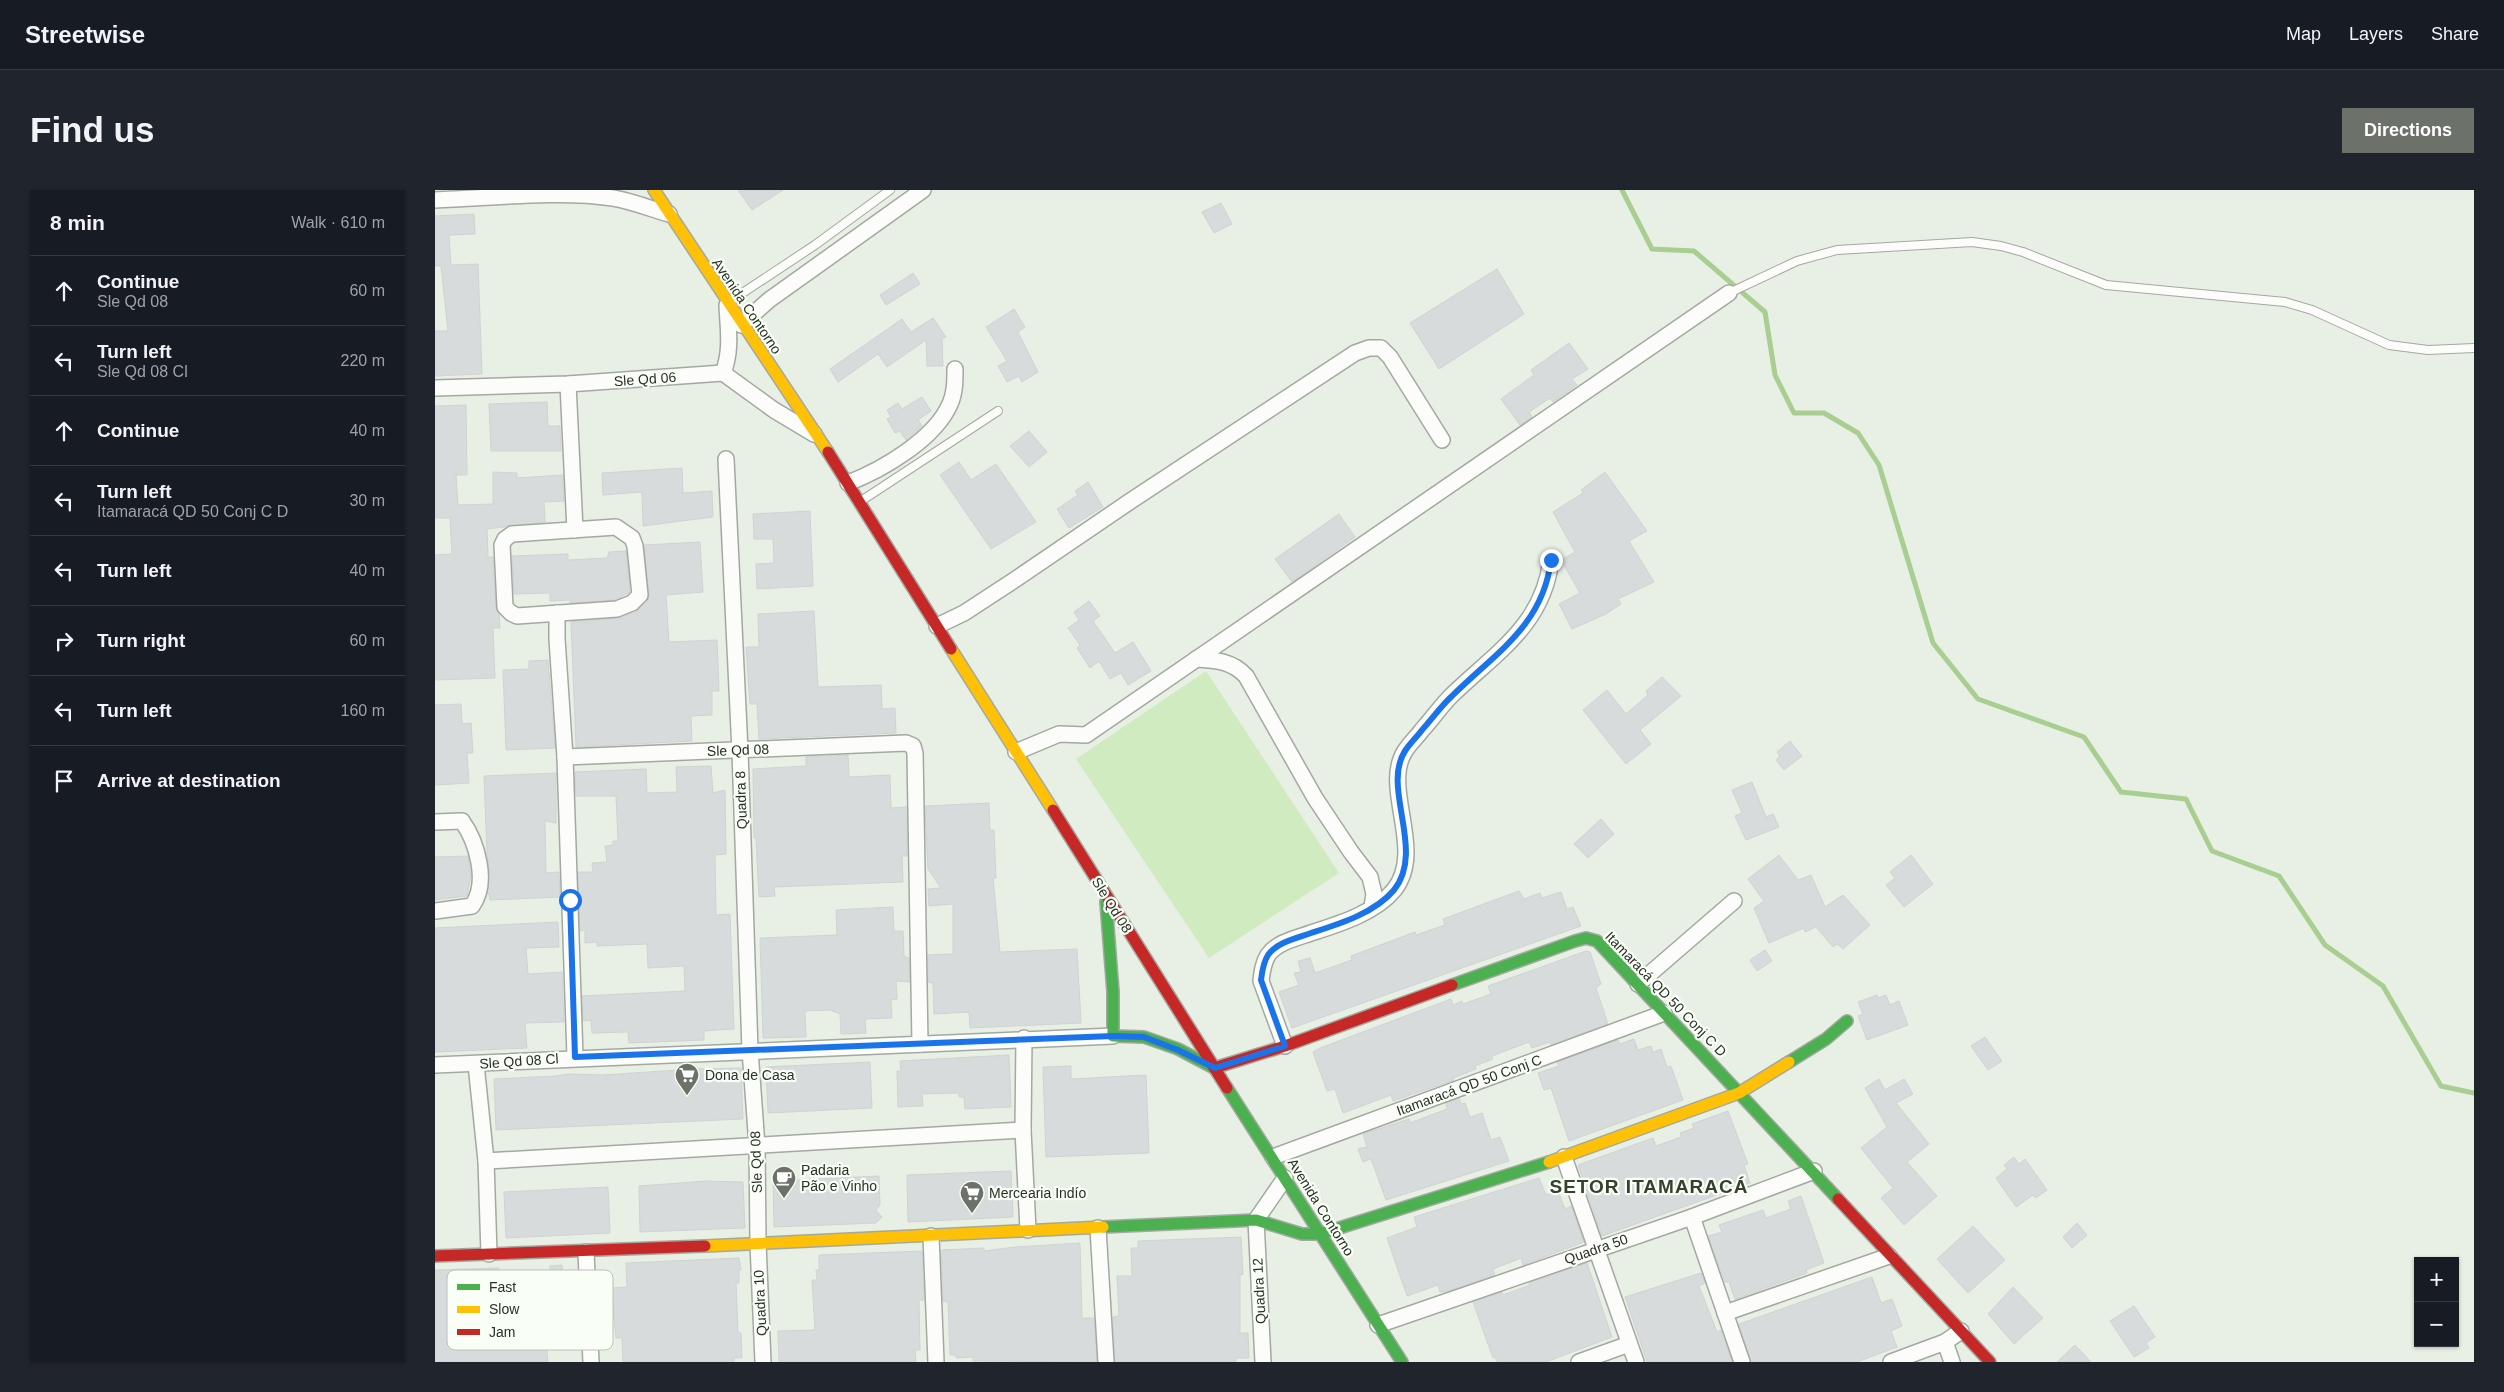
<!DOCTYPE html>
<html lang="en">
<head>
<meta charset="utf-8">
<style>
	body { margin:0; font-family:Helvetica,sans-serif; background:#20242c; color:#f1f3f6 }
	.controls { position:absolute; right:15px; bottom:15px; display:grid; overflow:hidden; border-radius:0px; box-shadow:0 1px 4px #0004 }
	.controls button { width:45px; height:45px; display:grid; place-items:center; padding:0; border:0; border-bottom:1px solid #363941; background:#171b24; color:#f1f3f6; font:25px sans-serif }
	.stop { position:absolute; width:15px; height:15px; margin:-11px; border:4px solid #1a73e8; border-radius:50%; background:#fff }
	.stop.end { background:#1a73e8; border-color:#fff; box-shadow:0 1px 5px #0008 }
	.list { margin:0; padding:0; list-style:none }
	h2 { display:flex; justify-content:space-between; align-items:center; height:65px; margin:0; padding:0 20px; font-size:21px }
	h2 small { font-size:16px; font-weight:400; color:#9ea1a6 }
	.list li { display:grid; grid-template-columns:32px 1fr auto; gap:15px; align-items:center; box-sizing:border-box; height:70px; padding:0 20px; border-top:1px solid #363941 }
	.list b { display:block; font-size:19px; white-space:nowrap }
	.list p { margin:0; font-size:16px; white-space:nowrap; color:#9ea1a6 }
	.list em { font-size:16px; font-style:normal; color:#9ea1a6 }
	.icon { flex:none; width:28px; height:28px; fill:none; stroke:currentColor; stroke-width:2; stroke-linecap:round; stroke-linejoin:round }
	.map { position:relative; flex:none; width:2039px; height:1172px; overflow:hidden; border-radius:0px }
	header { display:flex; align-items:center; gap:30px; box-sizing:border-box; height:70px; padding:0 25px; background:#171b24; border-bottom:1px solid #363941 }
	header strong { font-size:24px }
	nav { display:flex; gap:28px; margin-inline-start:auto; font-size:18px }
	.intro { display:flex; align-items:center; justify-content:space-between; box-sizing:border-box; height:120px; padding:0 30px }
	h1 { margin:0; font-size:35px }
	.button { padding:12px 22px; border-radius:0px; background:#6c7269; color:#fff; font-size:18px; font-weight:700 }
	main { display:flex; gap:30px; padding:0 30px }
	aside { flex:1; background:#171b24; border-radius:0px; box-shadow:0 1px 4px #0004 }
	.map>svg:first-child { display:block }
	.green { fill:#d1ebc1 }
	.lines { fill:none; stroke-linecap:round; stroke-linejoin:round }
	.stream { stroke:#a9ce91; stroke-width:5 }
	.building { fill:#d7dbdb; stroke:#cfd4d3 }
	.lane-casing { stroke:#a3a9a0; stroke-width:10 }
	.street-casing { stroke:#a3a9a0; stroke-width:18 }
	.fast-casing { stroke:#a3a9a0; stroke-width:14 }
	.slow-casing { stroke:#a3a9a0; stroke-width:14 }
	.jam-casing { stroke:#a3a9a0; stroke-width:14 }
	.lane { stroke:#fcfdfb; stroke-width:8 }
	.street { stroke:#fcfdfb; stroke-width:15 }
	.fast { stroke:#4caf50; stroke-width:11 }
	.slow { stroke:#ffc107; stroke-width:11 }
	.jam { stroke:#c62828; stroke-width:11 }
	.route { stroke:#1a73e8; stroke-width:6 }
	.labels { text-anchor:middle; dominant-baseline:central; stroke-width:4.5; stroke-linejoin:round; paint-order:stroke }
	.street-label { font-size:14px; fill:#2a2f27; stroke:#f9fff6 }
	.poi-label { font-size:14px; fill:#2a2f27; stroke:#f9fff6; text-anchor:start }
	.district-label { font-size:19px; font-weight:bold; letter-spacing:1px; fill:#35402f; stroke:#f9fff6 }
	.key { fill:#f9fff6; stroke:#bbc1b8; stroke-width:1 }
	.key-label { font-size:14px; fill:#2a2f27 }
</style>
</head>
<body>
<header>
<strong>Streetwise</strong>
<nav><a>Map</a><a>Layers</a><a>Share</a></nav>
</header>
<div class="intro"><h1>Find us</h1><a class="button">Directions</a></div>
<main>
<aside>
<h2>8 min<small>Walk · 610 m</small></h2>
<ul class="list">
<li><svg class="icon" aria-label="ahead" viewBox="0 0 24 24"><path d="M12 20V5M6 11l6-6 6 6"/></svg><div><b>Continue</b><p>Sle Qd 08</p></div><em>60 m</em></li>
<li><svg class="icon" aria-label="left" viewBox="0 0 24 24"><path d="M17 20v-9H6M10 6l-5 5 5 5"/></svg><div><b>Turn left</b><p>Sle Qd 08 Cl</p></div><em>220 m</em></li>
<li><svg class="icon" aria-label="ahead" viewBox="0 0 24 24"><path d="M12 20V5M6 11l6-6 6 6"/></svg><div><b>Continue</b></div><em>40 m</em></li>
<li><svg class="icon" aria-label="left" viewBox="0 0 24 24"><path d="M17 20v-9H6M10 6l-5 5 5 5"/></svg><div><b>Turn left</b><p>Itamaracá QD 50 Conj C D</p></div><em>30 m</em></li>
<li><svg class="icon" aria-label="left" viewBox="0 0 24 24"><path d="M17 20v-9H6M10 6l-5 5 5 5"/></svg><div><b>Turn left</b></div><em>40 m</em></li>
<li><svg class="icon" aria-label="right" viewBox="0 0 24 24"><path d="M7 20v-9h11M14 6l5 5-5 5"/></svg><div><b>Turn right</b></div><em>60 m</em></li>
<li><svg class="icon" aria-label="left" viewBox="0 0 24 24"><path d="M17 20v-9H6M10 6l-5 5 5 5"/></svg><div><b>Turn left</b></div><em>160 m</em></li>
<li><svg class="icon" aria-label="arrive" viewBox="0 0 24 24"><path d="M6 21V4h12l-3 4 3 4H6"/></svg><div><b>Arrive at destination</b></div></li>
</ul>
</aside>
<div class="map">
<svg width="2039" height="1172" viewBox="0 0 2039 1172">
	<rect width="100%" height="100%" fill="#e8efe4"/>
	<polygon class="green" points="771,481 904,683 774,768 641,569"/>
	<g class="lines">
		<polyline class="stream" points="1187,0 1217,59 1259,61 1330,122 1340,185 1359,223 1389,223 1423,243 1444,275 1498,453 1543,509 1649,547 1686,602 1751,609 1777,661 1844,686 1890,755 1948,796 2006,896 2039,903"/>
	</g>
	<g class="building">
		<polygon points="303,0 348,0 317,20"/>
		<polygon points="786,13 797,34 779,43 767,22"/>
		<polygon points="39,24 40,44 14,45 16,75 43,74 47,184 0,186 0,141 13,141 6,76 0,76 0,26"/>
		<polygon points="1062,79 1089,124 1004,179 975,133"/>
		<polygon points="478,83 485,94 451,115 445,105"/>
		<polygon points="579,119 590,137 583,142 603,182 587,192 584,186 572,192 563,176 572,171 551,137"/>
		<polygon points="498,128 511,147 507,149 508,176 492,176 491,150 452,177 443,164 403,192 395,179 467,129 476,142"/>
		<polygon points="1134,153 1153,179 1137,189 1142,195 1118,212 1115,208 1094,222 1097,227 1085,235 1066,209 1099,185 1096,180"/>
		<polygon points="487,207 496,221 483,230 487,236 471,250 465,241 460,243 452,229 456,227 452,220 463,213 467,219"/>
		<polygon points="112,212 113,236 125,236 126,261 56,261 54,214"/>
		<polygon points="31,215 32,285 21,285 23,315 58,314 58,282 82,283 82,288 128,285 129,311 109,312 110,332 52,339 53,367 58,367 61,417 64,424 65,438 58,438 60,488 0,490 0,365 17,364 15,328 0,328 0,216"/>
		<polygon points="594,241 612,262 594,277 575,256"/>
		<polygon points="524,272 536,290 561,274 601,332 556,359 505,285"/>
		<polygon points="247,278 248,303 277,301 278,327 208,336 207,302 168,305 167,283"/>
		<polygon points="1170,282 1212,341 1194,351 1219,392 1183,409 1186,414 1171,424 1137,439 1124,414 1145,403 1126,370 1140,362 1118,322 1148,303 1146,300"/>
		<polygon points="653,292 668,317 634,338 622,319 643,305 640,301"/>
		<polygon points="375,321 378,396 322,399 321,374 339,373 338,349 319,349 318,324"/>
		<polygon points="904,324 920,347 857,392 840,369"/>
		<polygon points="265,352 268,402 231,405 234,452 282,450 284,501 277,501 277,525 256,526 257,551 141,557 136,432 185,428 201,422 212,412 214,404 209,355"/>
		<polygon points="191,361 195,402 180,410 135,413 135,410 115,411 115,403 79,404 77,366 133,364 133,370 172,368 174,362"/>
		<polygon points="654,411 665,426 658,431 680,463 698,452 716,481 693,495 686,483 675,489 664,471 655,478 642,458 645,455 633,438 644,430 639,422"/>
		<polygon points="379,421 383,497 446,495 447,519 460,518 461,543 324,549 322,514 315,514 311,457 324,457 323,424"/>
		<polygon points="113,470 120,558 71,560 68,480 94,479 94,471"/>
		<polygon points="1227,487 1246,506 1205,540 1216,554 1191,574 1148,520 1172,500 1191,524 1213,505 1211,501"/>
		<polygon points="26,514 27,534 36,533 38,563 32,563 34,593 0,595 0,515"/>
		<polygon points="1355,551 1367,566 1349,580 1341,570 1345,566 1342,562"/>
		<polygon points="413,565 414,587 455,585 456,618 472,617 472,666 467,666 468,692 339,697 340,706 324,707 321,648 319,648 318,579 371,576 371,567"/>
		<polygon points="276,576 278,603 290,600 291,664 280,665 281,725 295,724 299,839 269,841 269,850 194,853 193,842 157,843 156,830 148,831 147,806 250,801 249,776 213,778 212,754 162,756 162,752 150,753 150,740 145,741 143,682 158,682 157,673 172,672 170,656 178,655 178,651 183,651 181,606 141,606 140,582 211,579 212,603 242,602 241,577"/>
		<polygon points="121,583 121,633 110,631 111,683 124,682 125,707 55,710 54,704 52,704 55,685 52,664 49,586"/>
		<polygon points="1317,592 1331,627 1338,624 1344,637 1311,650 1300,626 1307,623 1297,600"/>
		<polygon points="554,613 555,640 559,640 561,688 558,688 565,762 642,759 646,833 535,838 534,822 499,824 498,793 493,792 493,765 518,764 518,714 494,716 493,699 506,698 493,679 490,616"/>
		<polygon points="1166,629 1179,644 1153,668 1139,654"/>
		<polygon points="1344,665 1363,690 1376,685 1390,717 1408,705 1435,735 1408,759 1402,754 1398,757 1381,737 1370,742 1369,738 1334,753 1319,718 1329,711 1313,689"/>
		<polygon points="1476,665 1498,694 1469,717 1451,695 1460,688 1455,682"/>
		<polygon points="33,666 36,685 32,706 0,710 0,667"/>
		<polygon points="1084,701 1089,709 1105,703 1107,708 1126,702 1132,719 1138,717 1146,736 857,838 844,802 864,795 859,783 866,782 863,771 875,768 880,783 917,770 916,766 980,742 981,745 1010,735 1008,729"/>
		<polygon points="458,717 459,741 468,741 469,766 474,768 475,792 461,791 462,809 456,810 457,828 430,829 431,843 406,844 405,824 395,820 370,821 371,847 328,848 325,748 402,745 401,720"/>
		<polygon points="123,732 124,757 91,758 93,784 127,782 129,832 90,833 92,858 0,862 0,738"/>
		<polygon points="1330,760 1337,771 1322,781 1315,770"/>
		<polygon points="1151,761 1155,762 1166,794 1161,798 1173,834 1116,855 1115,852 1097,858 1094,852 1057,866 1058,869 1040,876 1041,879 1018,888 1019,890 958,911 956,905 908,923 900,899 892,901 878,862 885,858 1016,809 1018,815 1027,811 1028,814 1056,804 1053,796"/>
		<polygon points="1442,805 1443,808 1451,805 1455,815 1464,811 1473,835 1432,850 1423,826 1428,824 1423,812"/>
		<polygon points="1550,847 1567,871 1553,880 1536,856"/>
		<polygon points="1199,849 1203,860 1216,856 1218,862 1226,859 1232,877 1236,876 1248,910 1134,951 1116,898 1109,900 1103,883 1124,876 1122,872 1183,850 1185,854"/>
		<polygon points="574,865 576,917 530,919 529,907 524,907 524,903 487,904 488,916 463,917 462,881 466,881 465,871"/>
		<polygon points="435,872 437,918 333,923 331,877"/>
		<polygon points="636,876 636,889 711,885 714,963 611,967 608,877"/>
		<polygon points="306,878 308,929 61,940 59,889 121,886 134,884 167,885 258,879"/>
		<polygon points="1444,889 1450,900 1469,889 1478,904 1461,913 1494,954 1472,972 1502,1006 1469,1035 1446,1008 1458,998 1426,958 1452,937 1430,898"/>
		<polygon points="1024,908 1026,914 1030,913 1035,927 1047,923 1056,950 1065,947 1074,971 951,1010 936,969 928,972 923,959 932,957 928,944 974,929 975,933 1012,919 1011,913"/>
		<polygon points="1293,921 1313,974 1309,975 1315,993 1167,1046 1143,975 1218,948 1221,956 1246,947 1245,943 1259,938 1257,934"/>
		<polygon points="1579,967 1584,974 1590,969 1612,1000 1601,1008 1598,1005 1581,1017 1561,988 1572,979 1569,975"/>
		<polygon points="576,981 578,1027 473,1032 472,985"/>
		<polygon points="444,986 445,1015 441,1020 447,1027 441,1033 339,1037 338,991"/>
		<polygon points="1104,988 1111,1005 1123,1001 1130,1019 1136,1016 1149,1052 1088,1075 1086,1068 1058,1079 1060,1085 1013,1101 1005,1102 1003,1095 972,1106 952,1048 982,1037 979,1027"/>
		<polygon points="272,991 308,992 310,1038 205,1042 204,996"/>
		<polygon points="173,997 175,1043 71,1048 69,1002"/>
		<polygon points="1366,1006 1389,1073 1371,1080 1372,1083 1300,1109 1294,1092 1290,1092 1273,1046 1287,1042 1284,1035 1328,1020 1331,1028 1356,1019 1353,1011"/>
		<polygon points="1642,1033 1652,1045 1637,1058 1628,1047"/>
		<polygon points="1538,1036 1570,1070 1533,1103 1502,1069"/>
		<polygon points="806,1047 808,1084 805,1085 805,1143 813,1143 814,1168 801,1168 801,1172 680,1172 678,1127 684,1126 682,1086 697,1086 696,1058 703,1058 703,1051"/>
		<polygon points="645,1053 647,1128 659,1128 662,1172 538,1171 538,1167 521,1168 521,1165 515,1165 513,1112 508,1111 506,1060 549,1058 549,1061 580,1057"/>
		<polygon points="487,1061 489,1110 484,1110 485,1160 480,1160 481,1172 344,1172 343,1141 380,1140 377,1090 382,1090 381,1080 384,1080 384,1065"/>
		<polygon points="304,1068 306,1080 304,1080 304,1093 301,1093 303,1143 306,1143 307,1168 299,1168 299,1172 188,1172 187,1148 181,1148 176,1098 192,1097 191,1073"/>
		<polygon points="1152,1073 1177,1147 1111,1172 1062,1172 1060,1167 1058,1168 1038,1112 1067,1102 1068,1105 1095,1095 1094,1093"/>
		<polygon points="127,1075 129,1100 113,1100 116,1150 111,1150 113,1172 0,1172 0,1080 64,1078 65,1103 95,1101 97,1094 99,1094 99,1084 115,1083 115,1076"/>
		<polygon points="1266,1083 1270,1093 1264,1096 1282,1142 1286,1140 1297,1172 1212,1172 1190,1107"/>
		<polygon points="1437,1087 1446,1113 1457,1109 1467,1136 1456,1141 1462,1157 1422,1172 1316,1172 1304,1134"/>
		<polygon points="1578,1097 1608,1128 1579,1154 1553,1124"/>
		<polygon points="1699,1116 1720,1147 1711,1153 1714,1158 1699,1167 1675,1131"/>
		<polygon points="1640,1155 1656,1172 1622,1172"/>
	</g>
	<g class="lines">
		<defs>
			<g id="lane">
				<polyline points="1294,103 1362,71 1402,60 1537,52 1566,56 1588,62 1671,95 1850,112 1877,120 1954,155 1993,160 2039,158"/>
				<polyline points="294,112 380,55 455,0"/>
				<polyline points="426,311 563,221"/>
			</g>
			<g id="street">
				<path d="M0,10C57,8 122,0 178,8C197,11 216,19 234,24"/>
				<path d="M292,115C293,139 297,160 288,183L339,220L379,244"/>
				<polyline points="306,135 334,110 488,0"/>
				<polyline points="133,194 140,340"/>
				<polyline points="0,198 133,194 288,183"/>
				<polyline points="291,269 305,561 315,860 322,956 323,1053 328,1172"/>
				<path d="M413,293C447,280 500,249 515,214C520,203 520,191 520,179"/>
				<polygon points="181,337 197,348 200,356 205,405 197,413 182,419 82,426 76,423 70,417 67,355 70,349 77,344"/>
				<polyline points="122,423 122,449 130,567"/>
				<polyline points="502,436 529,423 578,391 694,312 920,163 934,158 946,158 955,167 1007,250"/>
				<path d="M761,469C781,470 797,471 811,486L880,608L916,662L935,687L939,704L937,717"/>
				<polyline points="581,562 624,544 651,545 1294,103"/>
				<path d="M0,632L27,631C42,652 54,693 37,716L0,721"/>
				<polyline points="1203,794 1299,711"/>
				<polyline points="589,848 588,940 593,1040"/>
				<path d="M850,856L826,791C827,782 828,773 833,765C842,752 862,748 876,743C904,734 940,723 959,700C991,660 946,598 970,561C975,553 982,547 987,540C997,529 1006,516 1016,506C1060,463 1108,436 1116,370"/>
				<polyline points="140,867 130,567 471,553 478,556 480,563 485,854"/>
				<polyline points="41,874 51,971 54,1064"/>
				<polyline points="0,875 678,846"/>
				<polyline points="838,967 1229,823"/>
				<polyline points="1129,967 1201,1172"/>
				<polyline points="51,971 588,940"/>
				<polyline points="1257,1027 1307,1172"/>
				<polyline points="663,1038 671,1172"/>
				<polyline points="496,1046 501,1172"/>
				<polyline points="151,1062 156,1172"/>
				<polyline points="1290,1123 1454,1066"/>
				<polyline points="943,1135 1257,1027 1379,981"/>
				<polyline points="1510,1152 1517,1172"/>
				<polyline points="828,1172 821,1030 850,988"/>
				<polyline points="1144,1172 1194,1154"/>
				<polyline points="1456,1172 1510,1152 1526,1141"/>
			</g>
			<g id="fast">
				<polyline points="671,712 678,802 678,846 709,847 743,859 779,878"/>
				<polyline points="1017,795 1140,751 1151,748 1162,751 1403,1009"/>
				<polyline points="1354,872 1391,849 1412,831"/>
				<polyline points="792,898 967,1172"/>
				<polyline points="668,1037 821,1030 867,1044 885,1044 1114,972"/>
			</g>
			<g id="slow">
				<polyline points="219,0 393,262"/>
				<polyline points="516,459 618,620"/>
				<polyline points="1114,972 1304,903 1354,872"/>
				<polyline points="270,1056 668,1037"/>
			</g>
			<g id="jam">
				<polyline points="393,262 516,459"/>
				<polyline points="618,620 792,898"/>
				<polyline points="779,878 850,856 1017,795"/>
				<polyline points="1403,1009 1555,1172"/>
				<polyline points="0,1066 270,1056"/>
			</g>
		</defs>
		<use href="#lane" class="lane-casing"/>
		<use href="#street" class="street-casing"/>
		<use href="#fast" class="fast-casing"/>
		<use href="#slow" class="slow-casing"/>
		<use href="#jam" class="jam-casing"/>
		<use href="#lane" class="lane"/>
		<use href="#street" class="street"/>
		<use href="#fast" class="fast"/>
		<use href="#slow" class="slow"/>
		<use href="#jam" class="jam"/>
	</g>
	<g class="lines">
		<path class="route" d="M135,710L140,867L678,846L709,847L743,860L780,878L850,856L826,790C827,782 828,773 833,765C842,752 862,748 876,743C904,734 940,723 959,700C991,660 946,598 970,561C975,553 982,547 987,540C997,529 1006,516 1017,506C1060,463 1108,436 1116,370"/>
	</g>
	<defs>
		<symbol id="supermarket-pin" viewBox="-11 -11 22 30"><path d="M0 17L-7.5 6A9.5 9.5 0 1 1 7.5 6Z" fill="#6c7269" stroke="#f9fff6"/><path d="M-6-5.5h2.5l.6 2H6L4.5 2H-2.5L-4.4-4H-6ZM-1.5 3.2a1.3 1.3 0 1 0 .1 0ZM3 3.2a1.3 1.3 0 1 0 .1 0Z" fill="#fff"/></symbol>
		<symbol id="cafe-pin" viewBox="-11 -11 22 30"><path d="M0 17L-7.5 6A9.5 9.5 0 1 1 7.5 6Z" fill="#6c7269" stroke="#f9fff6"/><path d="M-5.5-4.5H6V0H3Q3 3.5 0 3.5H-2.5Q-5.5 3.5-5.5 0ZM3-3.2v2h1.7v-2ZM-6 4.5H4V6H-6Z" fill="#fff"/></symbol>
	</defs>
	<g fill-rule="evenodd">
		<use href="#supermarket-pin" x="238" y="871" width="28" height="38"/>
		<use href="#cafe-pin" x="335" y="974" width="28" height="38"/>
		<use href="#supermarket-pin" x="523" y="989" width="28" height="38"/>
	</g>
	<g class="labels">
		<g class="street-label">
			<text transform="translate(312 116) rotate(56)">Avenida Contorno</text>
			<text transform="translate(210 189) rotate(-4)">Sle Qd 06</text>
			<text transform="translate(303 560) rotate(-2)">Sle Qd 08</text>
			<text transform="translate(306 610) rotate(-92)">Quadra 8</text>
			<text transform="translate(677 715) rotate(58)">Sle Qd 08</text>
			<text transform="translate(1231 804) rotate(46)">Itamaracá QD 50 Conj C D</text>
			<text transform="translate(84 871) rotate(-4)">Sle Qd 08 Cl</text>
			<text transform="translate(1034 895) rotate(-20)">Itamaracá QD 50 Conj C</text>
			<text transform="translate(321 972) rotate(-92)">Sle Qd 08</text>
			<text transform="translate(886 1017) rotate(58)">Avenida Contorno</text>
			<text transform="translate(1161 1059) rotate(-19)">Quadra 50</text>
			<text transform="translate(824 1101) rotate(-93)">Quadra 12</text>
			<text transform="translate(325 1113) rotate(-93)">Quadra 10</text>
		</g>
		<g class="poi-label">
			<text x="270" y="885">Dona de Casa</text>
			<text x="366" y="980">Padaria<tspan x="366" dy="16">Pão e Vinho</tspan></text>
			<text x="554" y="1003">Mercearia Indío</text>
		</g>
		<g class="district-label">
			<text x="1214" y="996">SETOR ITAMARACÁ</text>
		</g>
	</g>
	<rect x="12" y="1080" width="166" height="80" rx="8" class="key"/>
	<rect x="22" y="1094" width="23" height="6" fill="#4caf50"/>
	<rect x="22" y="1116" width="23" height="7" fill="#ffc107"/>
	<rect x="22" y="1139" width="23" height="6" fill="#c62828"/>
	<g class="key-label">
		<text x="54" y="1102">Fast</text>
		<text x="54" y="1124">Slow</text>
		<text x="54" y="1147">Jam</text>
	</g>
</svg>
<div class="controls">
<button>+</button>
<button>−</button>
</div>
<div class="stop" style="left:135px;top:710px"></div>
<div class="stop end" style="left:1116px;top:370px"></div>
</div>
</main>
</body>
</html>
